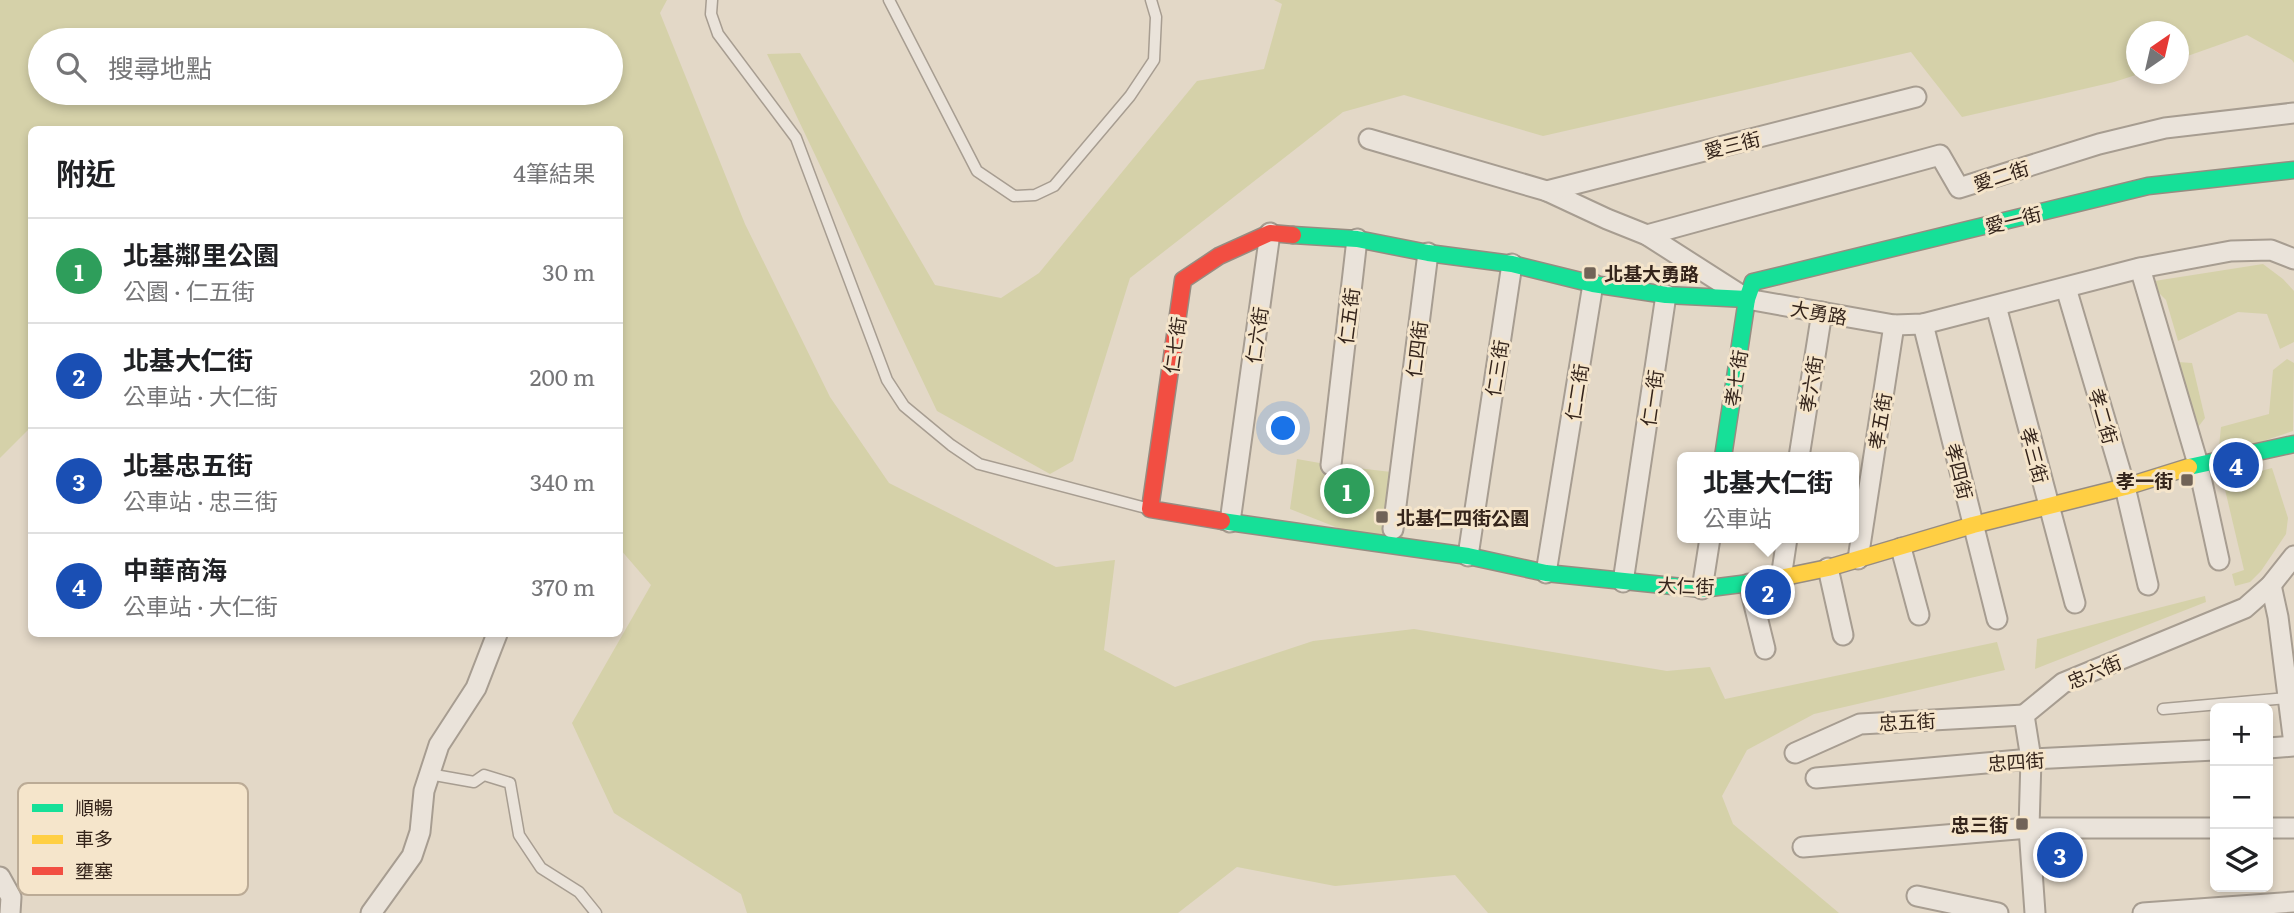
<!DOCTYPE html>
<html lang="zh-TW">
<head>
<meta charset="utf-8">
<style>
	body { margin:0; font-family:Literata,"Noto Sans TC",serif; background:#f2f2f2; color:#202124 }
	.controls { position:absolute; right:21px; bottom:21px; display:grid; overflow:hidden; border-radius:10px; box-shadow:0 4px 10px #0003 }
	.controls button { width:63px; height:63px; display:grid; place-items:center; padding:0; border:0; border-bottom:2px solid #e0e0e0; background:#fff; color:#202124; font:35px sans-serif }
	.compass { position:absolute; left:2126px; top:21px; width:63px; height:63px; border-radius:50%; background:#fff; box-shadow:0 4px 10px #0003; rotate:34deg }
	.you { position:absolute; left:1284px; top:429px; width:24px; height:24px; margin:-18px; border:5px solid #fff; border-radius:50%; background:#1a73e8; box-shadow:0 0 0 10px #1a73e833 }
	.badge { display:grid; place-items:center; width:46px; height:46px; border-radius:50%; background:#716357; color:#fff; font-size:23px; font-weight:700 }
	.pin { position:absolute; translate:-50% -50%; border:4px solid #fff; box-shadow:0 2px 7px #0006 }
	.popup { position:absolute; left:1677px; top:452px; width:182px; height:91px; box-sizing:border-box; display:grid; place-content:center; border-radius:10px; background:#fff; filter:drop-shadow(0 2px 5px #0005); font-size:23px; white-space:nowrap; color:#757577 }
	.popup b { font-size:26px; color:#202124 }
	.popup::after { content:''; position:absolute; left:50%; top:100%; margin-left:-14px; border:14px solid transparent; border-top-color:#fff }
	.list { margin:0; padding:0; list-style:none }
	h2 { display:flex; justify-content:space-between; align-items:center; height:91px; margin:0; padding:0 28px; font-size:30px }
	h2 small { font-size:23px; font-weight:400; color:#757577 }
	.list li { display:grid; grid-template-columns:46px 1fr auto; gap:21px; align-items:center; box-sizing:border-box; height:105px; padding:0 28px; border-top:2px solid #e0e0e0 }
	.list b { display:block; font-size:26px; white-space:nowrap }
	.list p { margin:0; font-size:23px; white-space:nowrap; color:#757577 }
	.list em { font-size:23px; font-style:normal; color:#757577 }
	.icon { flex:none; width:38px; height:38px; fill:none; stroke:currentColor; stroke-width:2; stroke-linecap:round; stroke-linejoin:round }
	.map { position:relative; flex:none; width:2294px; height:913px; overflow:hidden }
	.search { position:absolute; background:#fff; box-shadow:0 4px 10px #0003; left:28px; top:28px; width:595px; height:77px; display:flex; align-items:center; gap:18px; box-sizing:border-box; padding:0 24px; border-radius:38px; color:#757577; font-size:26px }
	.panel { position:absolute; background:#fff; box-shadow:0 4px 10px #0003; left:28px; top:126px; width:595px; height:511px; border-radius:10px }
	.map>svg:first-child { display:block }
	.green { fill:#d5d1a9; fill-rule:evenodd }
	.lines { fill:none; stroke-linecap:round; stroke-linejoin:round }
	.lane-casing { stroke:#a79d91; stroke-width:13 }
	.street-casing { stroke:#a79d91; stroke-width:23 }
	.fast-casing { stroke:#978c81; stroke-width:19 }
	.slow-casing { stroke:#978c81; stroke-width:19 }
	.jam-casing { stroke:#978c81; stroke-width:19 }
	.lane { stroke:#eae3da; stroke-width:10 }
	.street { stroke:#eae3da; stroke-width:19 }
	.fast { stroke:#16e098; stroke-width:16 }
	.slow { stroke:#ffcf43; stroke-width:16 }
	.jam { stroke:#f24e42; stroke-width:16 }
	.poi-dot { fill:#716357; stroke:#f5e5cb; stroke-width:2.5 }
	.labels { text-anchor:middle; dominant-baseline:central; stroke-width:6; stroke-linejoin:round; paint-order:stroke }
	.street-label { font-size:19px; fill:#34241b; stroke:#f5e5cb }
	.poi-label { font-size:19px; font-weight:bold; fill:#34241b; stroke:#f5e5cb; text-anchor:start }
	.key { fill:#f5e5cb; stroke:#bbab96; stroke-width:2 }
	.key-label { font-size:19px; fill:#34241b }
</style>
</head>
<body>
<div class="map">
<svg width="2294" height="913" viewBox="0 0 2294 913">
	<rect width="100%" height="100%" fill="#e3d8c7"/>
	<g class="green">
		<path d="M0,0H667L660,13L745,224L830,397L889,483L1056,567L1115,560L1104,650L1175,687L1313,641L1414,629L1667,671L1710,667L1725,699L1997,642L2005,670L1814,714L1747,750L1722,796L1733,824L1839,913H1488L1455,875L1335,886L1237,867L1178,913H747L741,894L614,813L572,723L651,585L620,549V130H32L31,427L0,458ZM611,40V93H40V40Z"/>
		<polygon points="1274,0 2294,0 2294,63 2292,60 2247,35 2179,59 2178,32 2136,32 2136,74 2139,74 2114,82 1962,117 1911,52 1543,136 1404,95 1343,112 1130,278 1073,461 1050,474 937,411 767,54 800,53 935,285 1001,298 1039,273 1197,81 1264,69 1282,4"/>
		<polygon points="2263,264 2283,279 2294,291 2294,342 2280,349 2267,314 2238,312 2178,341 2166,300 2148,282"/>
		<polygon points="2287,359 2294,363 2293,431 2218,456 2221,427 2269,414 2273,370"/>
		<polygon points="2178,362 2192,363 2205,418 2195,431"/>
		<polygon points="1297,459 1331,465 1400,473 1404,554 1290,509"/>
		<polygon points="2272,468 2288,518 2286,534 2261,571 2250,582 2235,586 2232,574 2244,570 2223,481"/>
		<polygon points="2205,596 2206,602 2035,669 2037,639"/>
	</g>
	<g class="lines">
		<defs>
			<g id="lane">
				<polyline points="712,0 711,14 718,34 796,138 887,380 904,406 951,445 979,464 1146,508"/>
				<polyline points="889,0 977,171 1014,196 1035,195 1054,186 1130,96 1154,60 1156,17 1151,0"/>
				<polyline points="2163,709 2287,698"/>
				<polyline points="429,774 474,782 484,775 510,783 519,835 541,868 579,892 596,913"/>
			</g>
			<g id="street">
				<polyline points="1369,139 1547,191 1607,219 1647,235 1747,299 1894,325 1923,324 2140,268 2231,251 2271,250 2294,259"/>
				<polyline points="1547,191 1916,97"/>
				<polyline points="1647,235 1940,155 1959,188 2099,144 2165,128 2294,113"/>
				<polyline points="2140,268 2198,464 2219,560"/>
				<polyline points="2066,288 2125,487 2148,585"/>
				<polyline points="1996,306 2075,603"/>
				<polyline points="1923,324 1997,619"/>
				<polyline points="1799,457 1822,312"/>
				<polyline points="1331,465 1357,239"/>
				<polyline points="1230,522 1270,233"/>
				<polyline points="1393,529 1428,253"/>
				<polyline points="1901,548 1919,615"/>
				<polyline points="1468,556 1512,264"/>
				<polyline points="1858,559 1894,325"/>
				<polyline points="1828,568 1843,635"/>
				<polyline points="1546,573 1593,284"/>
				<polyline points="1781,578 1787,538"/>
				<polyline points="1623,582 1666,295"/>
				<polyline points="1749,584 1765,649"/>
				<polyline points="2271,585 2278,617 2294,744"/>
				<polyline points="1702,589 1710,538"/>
				<polyline points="2268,748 2294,746"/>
				<polyline points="1795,753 1860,724 2024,715"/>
				<polyline points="1816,778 2031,759 2215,750"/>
				<polyline points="2268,828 2294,828"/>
				<polyline points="1803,847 2029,828 2215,828"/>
				<polyline points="0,877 11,897 10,913"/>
				<polyline points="1917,896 1998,913"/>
				<polyline points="371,913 412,856 420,832 424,791 439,745 476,688 497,634"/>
				<polyline points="2035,913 2029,828 2031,759 2024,715 2063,683 2245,608 2271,585 2294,556"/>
				<polyline points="2143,913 2294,902"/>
			</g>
			<g id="fast">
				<polyline points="1293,235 1357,239 1428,253 1512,264 1593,284 1666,295 1747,299"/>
				<polyline points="1723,457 1747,299 1753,282 2148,186 2294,170"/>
				<polyline points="2189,467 2294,444"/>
				<polyline points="1222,521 1468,556 1546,573 1702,589 1765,581"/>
			</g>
			<polyline id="slow" points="1765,581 1828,568 1973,525 2125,487 2189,467"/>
			<polyline id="jam" points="1222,521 1150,509 1183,280 1219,256 1270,233 1293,235"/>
		</defs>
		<use href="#lane" class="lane-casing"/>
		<use href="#street" class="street-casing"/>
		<use href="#fast" class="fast-casing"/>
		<use href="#slow" class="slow-casing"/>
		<use href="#jam" class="jam-casing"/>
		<use href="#lane" class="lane"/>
		<use href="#street" class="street"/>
		<use href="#fast" class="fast"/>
		<use href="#slow" class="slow"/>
		<use href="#jam" class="jam"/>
	</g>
	<g class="poi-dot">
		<rect x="1583" y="266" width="14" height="14" rx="3.5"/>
		<rect x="2180" y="473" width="14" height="14" rx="3.5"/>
		<rect x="1375" y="510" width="14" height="14" rx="3.5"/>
		<rect x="2015" y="817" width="14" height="14" rx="3.5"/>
	</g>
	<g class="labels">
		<g class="street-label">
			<text transform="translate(1732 144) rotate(-14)">愛三街</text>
			<text transform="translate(2001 175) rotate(-18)">愛二街</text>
			<text transform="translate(2013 219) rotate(-14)">愛一街</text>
			<text transform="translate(1819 312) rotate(10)">大勇路</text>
			<text transform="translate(1348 316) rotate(-83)">仁五街</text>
			<text transform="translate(1256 335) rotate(-82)">仁六街</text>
			<text transform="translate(1174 345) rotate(-82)">仁七街</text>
			<text transform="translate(1416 349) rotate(-83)">仁四街</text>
			<text transform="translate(1496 368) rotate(-81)">仁三街</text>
			<text transform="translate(1735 378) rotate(-81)">孝七街</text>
			<text transform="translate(1810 384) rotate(-81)">孝六街</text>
			<text transform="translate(1576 392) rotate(-81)">仁二街</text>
			<text transform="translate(1651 398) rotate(-82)">仁一街</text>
			<text transform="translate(2104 416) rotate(74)">孝二街</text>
			<text transform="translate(1879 421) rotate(-81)">孝五街</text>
			<text transform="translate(2035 455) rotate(75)">孝三街</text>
			<text transform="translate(1960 471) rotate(76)">孝四街</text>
			<text transform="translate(1686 585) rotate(2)">大仁街</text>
			<text transform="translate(2094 671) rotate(-23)">忠六街</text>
			<text transform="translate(1907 721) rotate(-3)">忠五街</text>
			<text transform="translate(2016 761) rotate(-4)">忠四街</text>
		</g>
		<g class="poi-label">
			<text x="1604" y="273">北基大勇路</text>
			<text x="2173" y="480" text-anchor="end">孝一街</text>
			<text x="1396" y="517">北基仁四街公園</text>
			<text x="2008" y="824" text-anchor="end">忠三街</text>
		</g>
	</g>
	<rect x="18" y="783" width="230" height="112" rx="10" class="key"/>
	<rect x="32" y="804" width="31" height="8" fill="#16e098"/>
	<rect x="32" y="835" width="31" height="9" fill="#ffcf43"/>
	<rect x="32" y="867" width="31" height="8" fill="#f24e42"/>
	<g class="key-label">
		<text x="75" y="815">順暢</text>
		<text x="75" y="846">車多</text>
		<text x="75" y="878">壅塞</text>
	</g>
</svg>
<div class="controls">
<button>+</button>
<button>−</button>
<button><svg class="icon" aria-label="layers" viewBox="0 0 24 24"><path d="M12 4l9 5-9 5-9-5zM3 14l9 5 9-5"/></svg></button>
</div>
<svg class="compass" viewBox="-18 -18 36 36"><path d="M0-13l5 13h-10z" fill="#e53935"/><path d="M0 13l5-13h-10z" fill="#757577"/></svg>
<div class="you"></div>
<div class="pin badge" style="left:1347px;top:491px;background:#2e9e5b">1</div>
<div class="pin badge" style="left:1768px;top:592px;background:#1a4fb4">2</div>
<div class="popup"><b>北基大仁街</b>公車站</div>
<div class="pin badge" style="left:2060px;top:855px;background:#1a4fb4">3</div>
<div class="pin badge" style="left:2236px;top:465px;background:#1a4fb4">4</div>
<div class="search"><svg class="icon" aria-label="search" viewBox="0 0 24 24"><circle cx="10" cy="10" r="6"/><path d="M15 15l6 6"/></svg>搜尋地點</div>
<section class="panel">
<h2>附近<small>4筆結果</small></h2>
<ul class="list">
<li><span class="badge" style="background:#2e9e5b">1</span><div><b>北基鄰里公園</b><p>公園 · 仁五街</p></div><em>30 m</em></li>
<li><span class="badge" style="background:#1a4fb4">2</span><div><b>北基大仁街</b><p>公車站 · 大仁街</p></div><em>200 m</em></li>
<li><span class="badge" style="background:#1a4fb4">3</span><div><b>北基忠五街</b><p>公車站 · 忠三街</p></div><em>340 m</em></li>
<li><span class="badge" style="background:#1a4fb4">4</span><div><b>中華商海</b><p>公車站 · 大仁街</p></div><em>370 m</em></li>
</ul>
</section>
</div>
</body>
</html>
